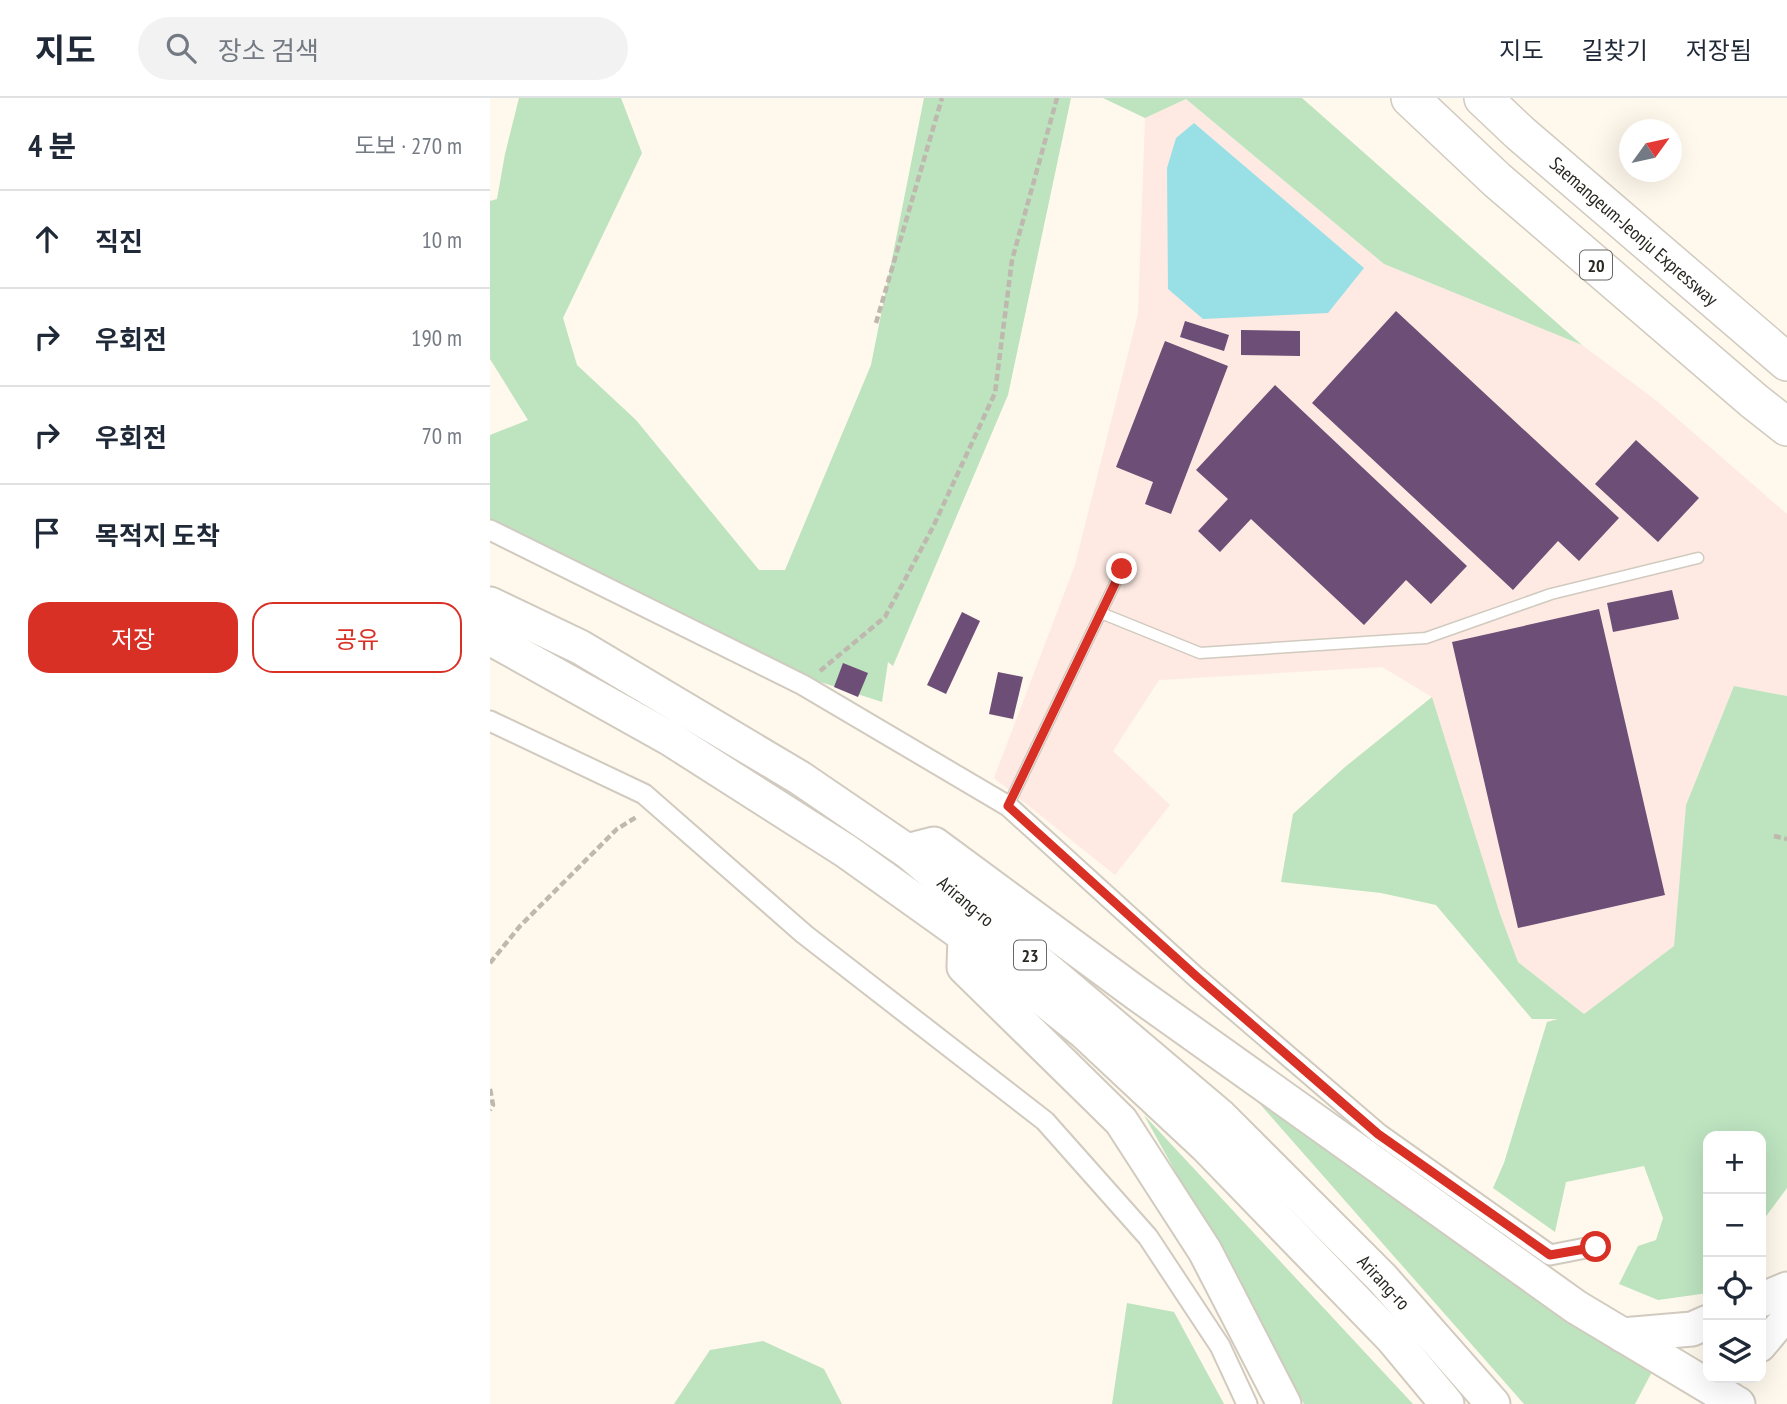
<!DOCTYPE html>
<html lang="ko">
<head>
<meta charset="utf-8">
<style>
	body { margin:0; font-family:"PT Sans Narrow","Noto Sans KR",sans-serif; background:#f2f2f3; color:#1f2937 }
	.controls { position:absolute; right:21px; bottom:21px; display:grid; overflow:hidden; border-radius:14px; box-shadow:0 7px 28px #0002 }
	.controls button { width:63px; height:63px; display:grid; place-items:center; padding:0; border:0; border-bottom:2px solid #e0e1e3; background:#fff; color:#1f2937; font:35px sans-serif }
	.compass { position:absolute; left:1129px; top:21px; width:63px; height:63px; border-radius:50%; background:#fff; box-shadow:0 7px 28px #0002; rotate:57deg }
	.stop { position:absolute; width:21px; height:21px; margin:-16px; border:5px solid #d93025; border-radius:50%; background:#fff }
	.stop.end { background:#d93025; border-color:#fff; box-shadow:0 2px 7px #0008 }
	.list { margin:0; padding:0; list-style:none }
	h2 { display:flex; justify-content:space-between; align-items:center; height:91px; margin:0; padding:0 28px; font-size:30px }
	h2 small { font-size:23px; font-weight:400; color:#747a83 }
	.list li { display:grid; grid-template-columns:46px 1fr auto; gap:21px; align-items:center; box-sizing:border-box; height:98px; padding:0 28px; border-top:2px solid #e0e1e3 }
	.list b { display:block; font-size:26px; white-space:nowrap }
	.list em { font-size:23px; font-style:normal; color:#747a83 }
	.actions { display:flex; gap:14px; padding:21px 28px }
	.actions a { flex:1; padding:16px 0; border:2px solid #d93025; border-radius:21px; text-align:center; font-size:24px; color:#d93025 }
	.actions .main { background:#d93025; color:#fff }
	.icon { flex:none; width:38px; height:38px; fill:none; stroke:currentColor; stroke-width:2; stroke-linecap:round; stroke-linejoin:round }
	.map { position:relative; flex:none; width:1297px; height:1306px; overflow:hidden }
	header { display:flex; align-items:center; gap:42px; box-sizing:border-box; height:98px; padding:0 35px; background:#fff; border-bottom:2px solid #e0e1e3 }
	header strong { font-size:33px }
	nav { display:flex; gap:38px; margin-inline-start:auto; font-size:24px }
	.search { width:490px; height:63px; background:#f2f2f3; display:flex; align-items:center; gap:18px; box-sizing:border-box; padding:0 24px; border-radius:38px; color:#747a83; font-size:26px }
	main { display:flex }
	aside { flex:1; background:#fff }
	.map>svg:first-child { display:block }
	.industrial { fill:#feeae3 }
	.green { fill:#bde3bf }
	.water { fill:#98e0e6 }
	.building { fill:#6c4e76 }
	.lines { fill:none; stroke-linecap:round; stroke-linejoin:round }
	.service-casing { stroke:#d1cabf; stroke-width:13 }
	.minor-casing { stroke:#d1cabf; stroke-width:23 }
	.secondary-casing { stroke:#d1cabf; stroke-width:32 }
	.trunk-casing { stroke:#d1cabf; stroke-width:37 }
	.motorway-casing { stroke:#d1cabf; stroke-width:40 }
	.path { stroke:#beb8ae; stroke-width:4.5; stroke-dasharray:7 3.5; stroke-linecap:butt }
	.service { stroke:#fff; stroke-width:10 }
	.minor { stroke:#fff; stroke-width:19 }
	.secondary { stroke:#fff; stroke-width:28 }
	.trunk { stroke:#fff; stroke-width:33 }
	.motorway { stroke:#fff; stroke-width:37 }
	.route { stroke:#d93025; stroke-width:9 }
	.labels { text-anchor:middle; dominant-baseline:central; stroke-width:7; stroke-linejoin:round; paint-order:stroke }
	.shield { fill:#fff; stroke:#696864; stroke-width:2 }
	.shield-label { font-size:18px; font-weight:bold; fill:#292722 }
	.street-label { font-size:19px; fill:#292722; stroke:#fff }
</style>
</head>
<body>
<header>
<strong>지도</strong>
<div class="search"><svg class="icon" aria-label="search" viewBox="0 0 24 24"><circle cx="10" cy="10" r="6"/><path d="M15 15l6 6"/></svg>장소 검색</div>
<nav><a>지도</a><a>길찾기</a><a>저장됨</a></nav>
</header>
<main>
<aside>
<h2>4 분<small>도보 · 270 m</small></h2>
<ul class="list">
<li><svg class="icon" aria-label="ahead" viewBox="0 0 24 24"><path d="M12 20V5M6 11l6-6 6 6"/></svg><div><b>직진</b></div><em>10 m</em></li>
<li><svg class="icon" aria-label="right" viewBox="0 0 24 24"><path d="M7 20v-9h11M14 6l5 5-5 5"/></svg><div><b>우회전</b></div><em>190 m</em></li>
<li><svg class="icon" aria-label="right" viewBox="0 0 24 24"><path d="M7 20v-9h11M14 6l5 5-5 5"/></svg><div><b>우회전</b></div><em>70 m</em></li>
<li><svg class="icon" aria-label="arrive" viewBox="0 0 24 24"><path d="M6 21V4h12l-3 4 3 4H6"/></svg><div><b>목적지 도착</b></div></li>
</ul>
<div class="actions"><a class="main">저장</a><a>공유</a></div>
</aside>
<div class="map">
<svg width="1297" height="1306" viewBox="0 0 1297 1306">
	<rect width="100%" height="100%" fill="#fff8ec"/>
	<polygon class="industrial" points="696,1 894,166 1092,247 1168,304 1297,416 1297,598 1244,588 1196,707 1184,848 1094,916 1028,864 1010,816 942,599 892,569 669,582 623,653 680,707 625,777 504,680 585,467 648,216 655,20"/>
	<g class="green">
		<polygon points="29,0 131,0 152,55 73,220 87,267 146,322 269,472 295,472 381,267 434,0 581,0 518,297 403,568 398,564 392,604 312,578 0,427 0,337 38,322 0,261 0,103 7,101 15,56"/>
		<polygon points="613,0 812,0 1092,247 894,166 696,1 655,20"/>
		<polygon points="1244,588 1297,598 1297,1090 1271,1125 1271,1038 1218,1038 1218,1195 1168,1202 1129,1186 1148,1148 1166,1142 1173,1120 1154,1068 1076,1084 1065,1134 1003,1090 1014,1065 1057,924 1068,921 1042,921 946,807 891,795 791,784 803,716 855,669 942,599 1010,816 1028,864 1094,916 1184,848 1196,707"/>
		<polygon points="762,997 1164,1270 1145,1306 1034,1306"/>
		<polygon points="654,1017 923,1306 814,1306"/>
		<polygon points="637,1205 684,1214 734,1306 622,1306"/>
		<polygon points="273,1243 334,1271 352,1306 184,1306 220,1252"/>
	</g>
	<polygon class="water" points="704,25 874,170 838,215 713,221 678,191 677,70 686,40"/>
	<g class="building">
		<polygon points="906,213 1129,420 1089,463 1068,443 1023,492 822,305"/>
		<polygon points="695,223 739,237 734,253 690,239"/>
		<polygon points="751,232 810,233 810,258 751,257"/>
		<polygon points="675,243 738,268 681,416 655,406 663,384 626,369"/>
		<polygon points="785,287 977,468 941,506 916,482 874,527 761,421 730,454 708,433 738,401 706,372"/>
		<polygon points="1146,342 1209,400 1168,444 1105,386"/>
		<polygon points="1182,492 1189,521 1123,534 1117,505"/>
		<polygon points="1109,511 1175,797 1028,830 962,544"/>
		<polygon points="472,514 490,523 456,596 437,587"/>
		<polygon points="353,565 378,575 368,599 344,589"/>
		<polygon points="508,574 533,579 523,621 499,616"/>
	</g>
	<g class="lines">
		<defs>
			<g id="service">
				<polyline points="611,515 710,555 936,540 1061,496 1208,460"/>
				<polyline points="518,708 632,471"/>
			</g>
			<g id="minor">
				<polyline points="0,432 313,587 518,708 706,879 889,1036 1060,1157 1106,1148"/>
				<polyline points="0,623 154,696 314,836 555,1023 658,1139 730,1248 757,1306"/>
			</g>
			<polyline id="secondary" points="1271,1249 1297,1218"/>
			<g id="trunk">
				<polyline points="0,506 90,549 310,680 417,753 729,1017 892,1180 1003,1306"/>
				<polyline points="0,540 179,640 356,753 475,838 594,934 717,1049 902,1240 957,1306"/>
				<polyline points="417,753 444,746 646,895 1086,1209 1248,1306"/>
				<polyline points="475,838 474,869 631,1023 715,1153 794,1306"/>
				<polyline points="1271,1202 1297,1191"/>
				<polyline points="1132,1237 1202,1231 1218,1224"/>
			</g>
			<g id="motorway">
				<polyline points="920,0 1007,82 1264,303 1297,329"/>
				<polyline points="993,0 1030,35 1297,264"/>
			</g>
		</defs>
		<use href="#service" class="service-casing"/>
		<use href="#minor" class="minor-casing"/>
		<use href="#secondary" class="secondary-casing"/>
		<use href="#trunk" class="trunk-casing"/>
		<use href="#motorway" class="motorway-casing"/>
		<g class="path">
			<polyline points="386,225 452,0"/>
			<polyline points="330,573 395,519 443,429 505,295 522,162 567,0"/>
			<polyline points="1284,738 1297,741"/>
			<polyline points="0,865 30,828 127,731 148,718"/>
			<polyline points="0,991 3,1007 0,1012"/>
		</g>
		<use href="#service" class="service"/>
		<use href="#minor" class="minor"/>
		<use href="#secondary" class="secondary"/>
		<use href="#trunk" class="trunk"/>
		<use href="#motorway" class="motorway"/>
	</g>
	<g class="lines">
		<polyline class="route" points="632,471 518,708 706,878 888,1036 1060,1157 1106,1149"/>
	</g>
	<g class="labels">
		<g class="shield">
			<rect x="1090" y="152.5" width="32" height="29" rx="5"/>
			<rect x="524" y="842.5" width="32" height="29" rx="5"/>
		</g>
		<g class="shield-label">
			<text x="1106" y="167">20</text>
			<text x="540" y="857">23</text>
		</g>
		<g class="street-label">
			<text transform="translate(1144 133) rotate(41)">Saemangeum-Jeonju Expressway</text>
			<text transform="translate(476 803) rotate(40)">Arirang-ro</text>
			<text transform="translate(894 1184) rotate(47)">Arirang-ro</text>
		</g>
	</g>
</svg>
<div class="controls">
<button>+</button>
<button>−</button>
<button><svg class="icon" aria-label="locate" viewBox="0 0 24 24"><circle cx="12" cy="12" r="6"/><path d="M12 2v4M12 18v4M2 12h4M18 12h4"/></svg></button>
<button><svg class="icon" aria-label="layers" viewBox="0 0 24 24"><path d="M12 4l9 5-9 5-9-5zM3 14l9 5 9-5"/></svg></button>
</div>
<svg class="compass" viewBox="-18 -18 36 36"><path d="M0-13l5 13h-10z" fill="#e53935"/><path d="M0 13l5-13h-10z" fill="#747a83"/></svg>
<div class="stop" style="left:1106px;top:1149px"></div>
<div class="stop end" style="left:632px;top:471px"></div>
</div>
</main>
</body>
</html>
